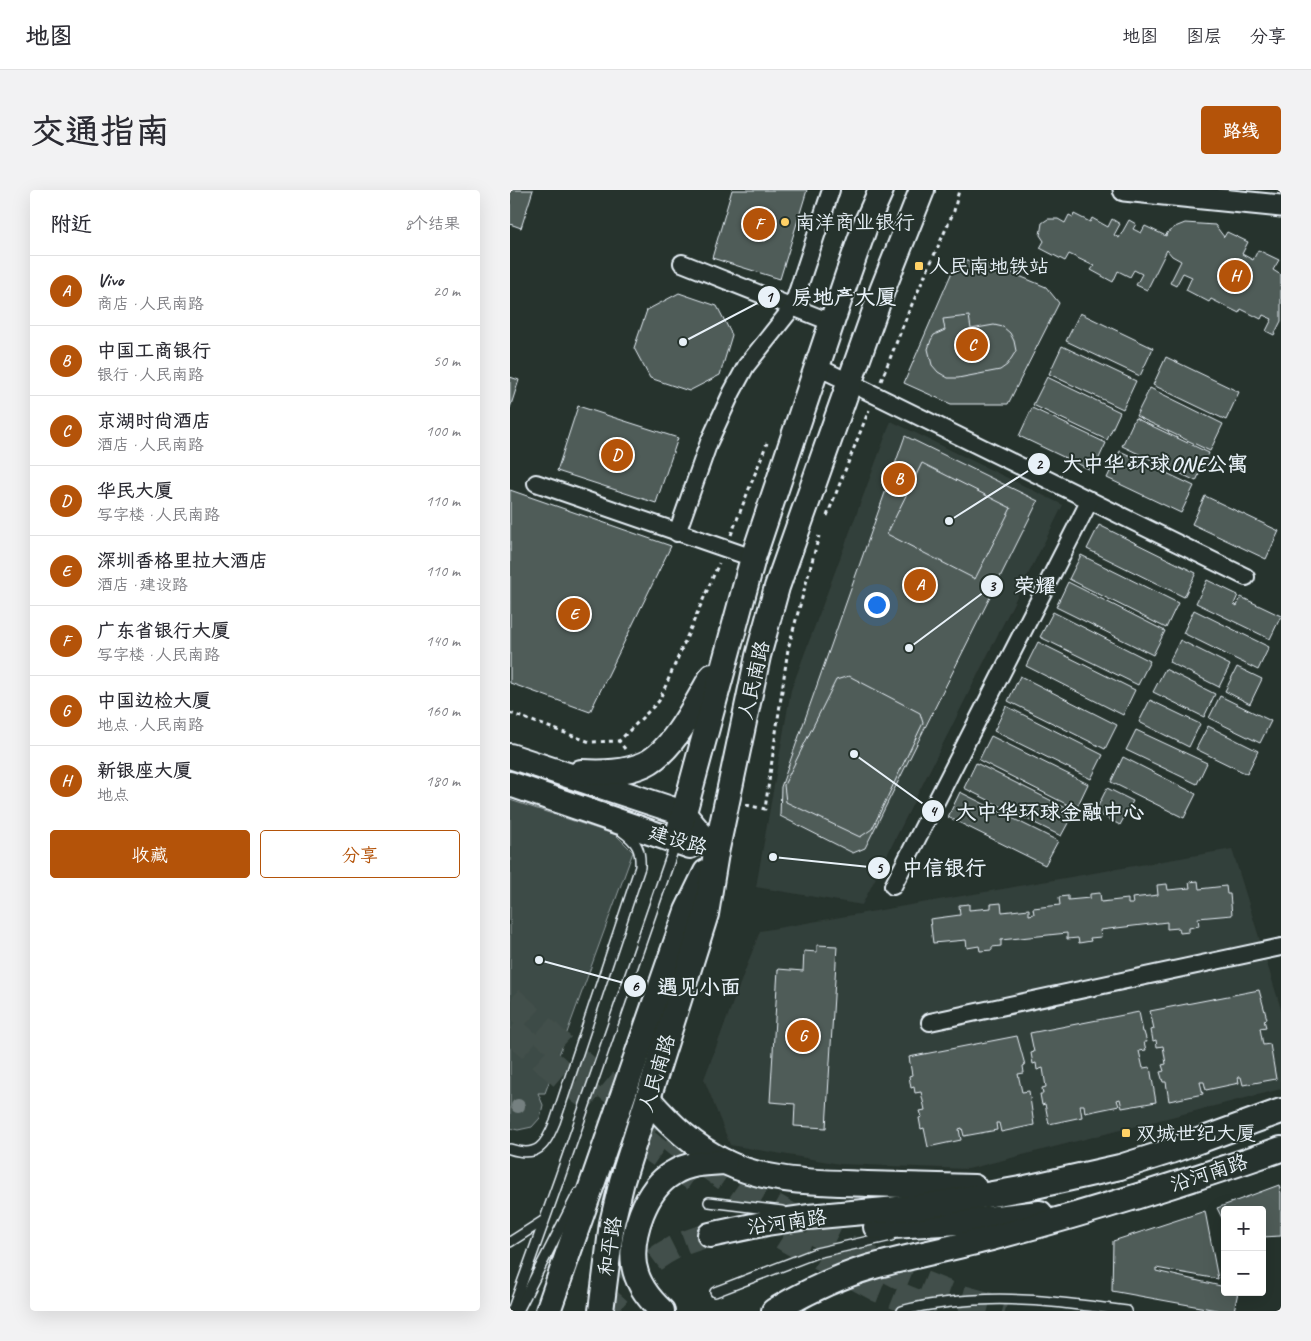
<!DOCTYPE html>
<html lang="zh">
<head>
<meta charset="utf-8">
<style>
	body { margin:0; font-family:Caveat,"LXGW WenKai TC",sans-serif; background:#f2f2f3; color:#2b2b33 }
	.controls { position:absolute; right:15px; bottom:15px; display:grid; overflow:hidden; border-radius:5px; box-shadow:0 5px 20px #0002 }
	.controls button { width:45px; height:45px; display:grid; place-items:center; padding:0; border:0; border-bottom:1px solid #e1e1e2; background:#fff; color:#2b2b33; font:25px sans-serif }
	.you { position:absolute; left:366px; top:414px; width:18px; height:18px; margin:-12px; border:4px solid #fff; border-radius:50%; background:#1a73e8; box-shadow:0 0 0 8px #1a73e833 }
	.badge { display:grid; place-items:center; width:32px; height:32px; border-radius:50%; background:#b45309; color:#fff; font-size:16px; font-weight:700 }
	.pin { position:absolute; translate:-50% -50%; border:2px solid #fff; box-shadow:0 1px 5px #0006 }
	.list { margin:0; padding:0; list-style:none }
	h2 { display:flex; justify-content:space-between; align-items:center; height:65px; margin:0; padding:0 20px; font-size:21px }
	h2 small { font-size:16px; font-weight:400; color:#7c7c81 }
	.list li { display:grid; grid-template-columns:32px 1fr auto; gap:15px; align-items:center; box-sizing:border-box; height:70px; padding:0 20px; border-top:1px solid #e1e1e2 }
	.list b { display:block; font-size:19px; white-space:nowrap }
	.list p { margin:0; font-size:16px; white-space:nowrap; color:#7c7c81 }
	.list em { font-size:16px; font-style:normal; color:#7c7c81 }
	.actions { display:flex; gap:10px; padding:15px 20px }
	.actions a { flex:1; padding:11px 0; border:1px solid #b45309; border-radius:5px; text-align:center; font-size:18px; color:#b45309 }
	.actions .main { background:#b45309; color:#fff }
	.map { position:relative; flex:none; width:771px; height:1121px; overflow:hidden; border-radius:5px }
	header { display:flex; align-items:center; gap:30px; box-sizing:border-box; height:70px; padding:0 25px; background:#fff; border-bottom:1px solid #e1e1e2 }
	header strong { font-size:24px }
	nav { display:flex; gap:28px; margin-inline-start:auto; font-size:18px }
	.intro { display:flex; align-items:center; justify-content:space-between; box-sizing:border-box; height:120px; padding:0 30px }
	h1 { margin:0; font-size:35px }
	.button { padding:12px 22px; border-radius:5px; background:#b45309; color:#fff; font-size:18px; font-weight:700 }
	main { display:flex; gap:30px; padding:0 30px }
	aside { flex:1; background:#fff; border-radius:5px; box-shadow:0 5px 20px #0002 }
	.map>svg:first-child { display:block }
	.built { fill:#333f3a }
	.green { fill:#3e4b47; stroke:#939ea0 }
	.building { fill:#505c59; stroke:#e8f1f8 }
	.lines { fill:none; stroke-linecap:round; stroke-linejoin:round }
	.secondary-tunnel { stroke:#43504b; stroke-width:24; stroke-dasharray:24 12; stroke-linecap:butt }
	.trunk-tunnel { stroke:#43504b; stroke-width:28; stroke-dasharray:28 14; stroke-linecap:butt }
	.service-casing { stroke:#e8f1f8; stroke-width:12 }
	.minor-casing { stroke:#e8f1f8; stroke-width:20 }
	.tertiary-casing { stroke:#e8f1f8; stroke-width:25 }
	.secondary-casing { stroke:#e8f1f8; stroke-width:28 }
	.path { stroke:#e8f1f8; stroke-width:3; stroke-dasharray:4 4; stroke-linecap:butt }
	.service { stroke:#26332d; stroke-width:9 }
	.minor { stroke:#26332d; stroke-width:16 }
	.tertiary { stroke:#26332d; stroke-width:21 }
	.secondary { stroke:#26332d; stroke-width:24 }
	.tree { fill:#758080 }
	.poi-dot { fill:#ffd166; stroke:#26332d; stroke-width:2 }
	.labels { text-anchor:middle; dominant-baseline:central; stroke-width:4; stroke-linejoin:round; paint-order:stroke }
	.poi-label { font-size:20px; fill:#e8f1f8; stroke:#26332d; text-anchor:start }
	.street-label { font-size:20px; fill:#e8f1f8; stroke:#26332d }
	.leader { fill:none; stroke:#e8f1f8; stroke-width:2 }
	.callout-dot { fill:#e8f1f8; stroke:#26332d; stroke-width:2 }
	.mark-label { font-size:15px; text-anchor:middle; font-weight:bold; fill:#111 }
	.callout-label { font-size:21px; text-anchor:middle; font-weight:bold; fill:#e8f1f8; stroke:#26332d; stroke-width:4; stroke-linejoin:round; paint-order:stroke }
</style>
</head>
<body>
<header>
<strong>地图</strong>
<nav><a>地图</a><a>图层</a><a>分享</a></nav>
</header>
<div class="intro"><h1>交通指南</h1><a class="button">路线</a></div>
<main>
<aside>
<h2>附近<small>8个结果</small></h2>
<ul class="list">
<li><span class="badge">A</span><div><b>Vivo</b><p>商店 · 人民南路</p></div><em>20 m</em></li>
<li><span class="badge">B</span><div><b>中国工商银行</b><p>银行 · 人民南路</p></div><em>50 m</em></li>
<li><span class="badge">C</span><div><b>京湖时尚酒店</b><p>酒店 · 人民南路</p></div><em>100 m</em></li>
<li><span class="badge">D</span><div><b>华民大厦</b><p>写字楼 · 人民南路</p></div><em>110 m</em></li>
<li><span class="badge">E</span><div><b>深圳香格里拉大酒店</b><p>酒店 · 建设路</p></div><em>110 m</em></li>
<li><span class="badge">F</span><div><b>广东省银行大厦</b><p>写字楼 · 人民南路</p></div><em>140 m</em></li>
<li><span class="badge">G</span><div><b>中国边检大厦</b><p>地点 · 人民南路</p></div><em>160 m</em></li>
<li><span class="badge">H</span><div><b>新银座大厦</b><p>地点</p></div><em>180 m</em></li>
</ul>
<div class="actions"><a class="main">收藏</a><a>分享</a></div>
</aside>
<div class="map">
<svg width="771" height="1121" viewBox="0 0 771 1121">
	<rect width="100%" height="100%" fill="#26332d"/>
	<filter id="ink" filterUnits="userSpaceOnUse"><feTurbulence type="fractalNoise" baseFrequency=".02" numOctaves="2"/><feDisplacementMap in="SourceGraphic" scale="10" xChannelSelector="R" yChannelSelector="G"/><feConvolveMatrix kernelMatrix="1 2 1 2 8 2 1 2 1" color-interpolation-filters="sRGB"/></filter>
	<g filter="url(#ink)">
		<g class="built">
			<polygon points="381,231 553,315 352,715 246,697 281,500"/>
			<polygon points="722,659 771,819 771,899 458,979 330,974 220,955 194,889 250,741"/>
		</g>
		<polygon class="green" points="0,610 106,645 123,662 35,903 28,903 33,915 30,928 22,937 8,940 0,938"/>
		<g class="building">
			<polygon points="0,0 23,0 11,38 0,34"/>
			<polygon points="222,0 297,0 270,89 202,68"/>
			<polygon points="564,24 580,32 582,28 598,37 602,29 610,34 604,45 609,48 619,30 626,34 623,39 631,43 635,36 656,46 657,43 665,37 675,33 705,35 714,47 717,42 738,52 732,64 743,70 748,60 769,70 763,80 771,85 771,131 764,145 756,141 762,129 753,125 751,129 731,119 729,123 701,109 699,112 676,100 682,87 673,83 666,96 660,93 671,71 662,66 657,60 637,100 626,95 632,84 624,80 620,87 608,81 603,92 581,80 584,76 559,64 555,71 530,58 534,51 530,45 532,33 538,29 548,29 555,33 559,25 563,27"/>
			<polygon points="448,68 490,78 536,97 549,113 498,214 441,214 394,193"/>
			<polygon points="169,103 207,116 222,145 210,185 179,201 140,188 124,158 137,120"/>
			<polygon points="570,123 643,158 630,186 556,151"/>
			<polygon points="459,126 461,139 484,135 493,137 500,143 504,151 506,161 497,175 490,180 448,188 438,188 428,182 422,175 418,159 421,150 424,145 435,140 433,129"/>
			<polygon points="552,156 626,191 613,219 539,184"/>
			<polygon points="656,167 729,202 716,230 643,195"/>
			<polygon points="0,187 9,190 0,218"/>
			<polygon points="537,187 610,222 597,250 523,215"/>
			<polygon points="640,198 713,234 700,261 626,226"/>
			<polygon points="68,216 168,248 146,313 47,281"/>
			<polygon points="522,218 596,253 583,281 509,246"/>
			<polygon points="625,228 699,263 686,291 612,256"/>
			<polygon points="395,246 528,311 355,658 343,663 270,626 271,597"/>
			<polygon points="610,261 684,296 671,323 597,288"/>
			<polygon points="412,273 501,318 465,389 377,344"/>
			<polygon points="0,300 161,356 80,522 0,493"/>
			<polygon points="695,306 769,341 756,369 682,334"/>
			<polygon points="589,335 686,383 674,407 577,359"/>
			<polygon points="571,365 668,413 656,438 559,389"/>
			<polygon points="697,390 728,405 724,414 727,416 731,407 771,426 760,449 686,413"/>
			<polygon points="558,392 655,441 643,465 546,417"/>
			<polygon points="684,420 759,457 748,480 673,443"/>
			<polygon points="543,422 640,471 628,495 530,447"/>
			<polygon points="670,450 720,475 709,497 659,472"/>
			<polygon points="528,452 625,500 613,525 516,476"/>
			<polygon points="727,477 752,489 740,514 715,501"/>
			<polygon points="655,479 705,504 694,527 643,502"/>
			<polygon points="339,486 410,523 413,533 362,639 350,647 276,612 274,595 326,490"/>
			<polygon points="510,486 607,535 595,559 498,511"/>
			<polygon points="710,506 761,531 750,553 699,528"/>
			<polygon points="640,510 690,534 679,557 629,532"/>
			<polygon points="496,516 593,565 581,589 484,541"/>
			<polygon points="698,536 748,561 737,584 686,559"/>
			<polygon points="626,540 697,573 687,594 616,560"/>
			<polygon points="481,546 578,594 566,619 469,570"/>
			<polygon points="613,567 686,604 674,628 601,592"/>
			<polygon points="466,573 564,622 551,646 454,598"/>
			<polygon points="597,598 623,611 610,635 585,622"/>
			<polygon points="450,602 548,651 535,675 438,627"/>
			<polygon points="688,691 689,699 716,696 717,704 720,704 722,725 688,728 689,736 679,738 679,742 670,743 669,738 657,739 657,732 590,740 591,747 580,748 581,751 569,753 568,748 557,749 557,743 491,750 491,756 482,757 482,760 470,761 469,756 457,758 456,750 423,753 420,729 450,725 449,715 459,714 459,720 481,718 481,714 491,713 492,722 519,719 519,725 524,724 523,718 550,715 549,707 558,706 558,710 580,708 580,704 590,703 591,712 618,709 618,714 623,714 622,708 648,705 647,695 657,694 658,700 680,698 679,692"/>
			<polygon points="307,755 327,756 316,938 284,936 285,914 260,912 268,779 293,781 294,761 307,762"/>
			<polygon points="749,800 757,829 754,830 756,837 750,838 753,855 760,854 766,889 733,895 731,887 728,887 729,893 696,900 694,892 690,892 693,904 659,911 656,892 653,892 650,882 654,881 652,875 656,874 653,856 647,857 646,850 643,851 641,840 644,839 640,821"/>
			<polygon points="629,822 633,842 634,842 637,852 634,852 636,860 629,861 633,878 640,877 646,912 612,918 610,909 607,910 609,916 575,923 574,915 570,915 572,927 539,934 535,914 532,915 530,904 533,904 532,898 536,897 533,878 527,880 526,873 523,874 521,863 524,862 520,843"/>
			<polygon points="507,846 515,875 513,876 514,883 508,884 512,902 519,901 524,935 491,942 489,933 486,933 487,940 454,946 452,938 449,939 451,950 418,957 414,938 411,939 409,928 412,927 410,921 415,920 411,902 405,903 404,897 401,898 399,886 402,885 399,867"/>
			<polygon points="769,995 771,1003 771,1046 752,1047 752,1020 715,1020 715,1034 707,1018"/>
			<polygon points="695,1021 708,1089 646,1078 646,1081 715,1097 715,1102 728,1102 724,1121 712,1121 602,1101 603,1051"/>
		</g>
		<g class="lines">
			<path class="secondary-tunnel" d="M93,1121C115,1094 141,1066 174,1053C182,1050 191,1047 200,1045"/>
			<g class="trunk-tunnel">
				<polyline points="0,810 61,866 168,954 233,999 311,1045 396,1088 438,1105 495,1121"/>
				<polyline points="0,839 64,895 143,959 185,988"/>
				<polyline points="238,1023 280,1050 368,1098 426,1121"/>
			</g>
			<defs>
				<g id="service">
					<path d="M0,959C28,968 35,956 45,932L130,677C131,660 127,652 113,642"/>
					<polyline points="199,1012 272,1021"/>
					<polyline points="0,1052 33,1031"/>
					<polyline points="205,1102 306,1063 381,1046"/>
					<polyline points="2,1121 50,987 166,652"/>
					<polyline points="8,1121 68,1003"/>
					<path d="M392,1121C408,1116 424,1114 441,1112C502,1105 556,1113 617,1121"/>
				</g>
				<g id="minor">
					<polyline points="172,73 323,133"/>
					<polyline points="308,177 736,387"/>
					<polyline points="26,293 243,368"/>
					<polyline points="167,343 199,252 222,202 236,176 282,118 321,0"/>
					<polyline points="383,696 580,310"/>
					<polyline points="420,832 771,757"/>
				</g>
				<polyline id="tertiary" points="614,0 771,16"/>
				<g id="secondary">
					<polyline points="0,566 173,623 206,663"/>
					<path d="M71,582C93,583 115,583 135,574C163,561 187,512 202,486"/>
					<polyline points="0,594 180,656"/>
					<polyline points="166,652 243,368 338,84 355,36 371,0"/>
					<path d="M139,910C161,935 184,957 215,972C258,993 311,992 357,994C393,995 428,996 464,997"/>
					<polyline points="366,1037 449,1032 530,1023"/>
					<polyline points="200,1045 257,1033 298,1027 409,1017 516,998 610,977 661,961 771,921"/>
					<polyline points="38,1121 177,721 196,682"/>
					<polyline points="91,1121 102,1033 112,991 196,724 206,663 248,466 267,397 372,101 412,0"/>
					<path d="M152,1121C139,1109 127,1093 124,1075C120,1045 135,999 163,983C179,973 197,973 215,972"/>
					<path d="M264,1121C294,1103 327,1087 361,1077C404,1065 449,1057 493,1045C587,1020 679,991 771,959"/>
				</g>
			</defs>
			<use href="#service" class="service-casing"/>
			<use href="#minor" class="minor-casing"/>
			<use href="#tertiary" class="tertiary-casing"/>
			<use href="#secondary" class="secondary-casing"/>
			<g class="path">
				<polyline points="371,191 399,121 444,21 449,0"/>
				<polyline points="317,326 359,220"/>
				<polyline points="221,345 257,253"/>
				<polyline points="0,523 80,552 109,551"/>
				<polyline points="115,559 109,551 149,511 209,373"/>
				<polyline points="236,615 255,619 278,459 309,346"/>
			</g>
			<use href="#service" class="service"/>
			<use href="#minor" class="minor"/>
			<use href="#tertiary" class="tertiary"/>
			<use href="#secondary" class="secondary"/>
		</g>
		<circle class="tree" cx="8" cy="916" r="7"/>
	</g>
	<g class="poi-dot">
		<circle cx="275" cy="32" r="5"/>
		<rect x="404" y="71" width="10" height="10" rx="2.5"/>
		<rect x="611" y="938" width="10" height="10" rx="2.5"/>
	</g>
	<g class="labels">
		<g class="poi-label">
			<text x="285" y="32">南洋商业银行</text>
			<text x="419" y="76">人民南地铁站</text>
			<text x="626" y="943">双城世纪大厦</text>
		</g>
		<g class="street-label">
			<text transform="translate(244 490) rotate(-77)">人民南路</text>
			<text transform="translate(168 650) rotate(16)">建设路</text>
			<text transform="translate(147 883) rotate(-73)">人民南路</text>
			<text transform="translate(699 983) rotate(-18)">沿河南路</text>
			<text transform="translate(277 1032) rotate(-8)">沿河南路</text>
			<text transform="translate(100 1056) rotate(-81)">和平路</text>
		</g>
	</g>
	<path class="leader" d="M173 152L259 107M439 331L529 274M399 458L482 396M344 564L423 621M263 667L369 678M29 770L125 796"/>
	<g class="callout-dot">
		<circle cx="173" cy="152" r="5"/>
		<circle cx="439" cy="331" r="5"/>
		<circle cx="399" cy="458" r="5"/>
		<circle cx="344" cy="564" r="5"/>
		<circle cx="263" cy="667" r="5"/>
		<circle cx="29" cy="770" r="5"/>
		<circle cx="259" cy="107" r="12"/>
		<circle cx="529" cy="274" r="12"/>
		<circle cx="482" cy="396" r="12"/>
		<circle cx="423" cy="621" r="12"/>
		<circle cx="369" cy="678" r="12"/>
		<circle cx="125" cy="796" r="12"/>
	</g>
	<g class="mark-label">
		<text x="259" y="112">1</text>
		<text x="529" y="279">2</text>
		<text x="482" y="401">3</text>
		<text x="423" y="626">4</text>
		<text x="369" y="683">5</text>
		<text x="125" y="801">6</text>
	</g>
	<g class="callout-label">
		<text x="334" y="114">房地产大厦</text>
		<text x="645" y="281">大中华•环球ONE公寓</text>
		<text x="525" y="403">荣耀</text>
		<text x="540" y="629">大中华环球金融中心</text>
		<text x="434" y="685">中信银行</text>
		<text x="189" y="804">遇见小面</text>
	</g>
</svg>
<div class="controls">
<button>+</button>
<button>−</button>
</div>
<div class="you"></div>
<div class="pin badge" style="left:410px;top:395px">A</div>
<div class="pin badge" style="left:389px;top:289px">B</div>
<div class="pin badge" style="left:462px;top:155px">C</div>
<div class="pin badge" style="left:107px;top:265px">D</div>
<div class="pin badge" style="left:64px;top:424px">E</div>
<div class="pin badge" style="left:249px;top:34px">F</div>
<div class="pin badge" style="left:293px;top:846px">G</div>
<div class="pin badge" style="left:725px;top:86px">H</div>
</div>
</main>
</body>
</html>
